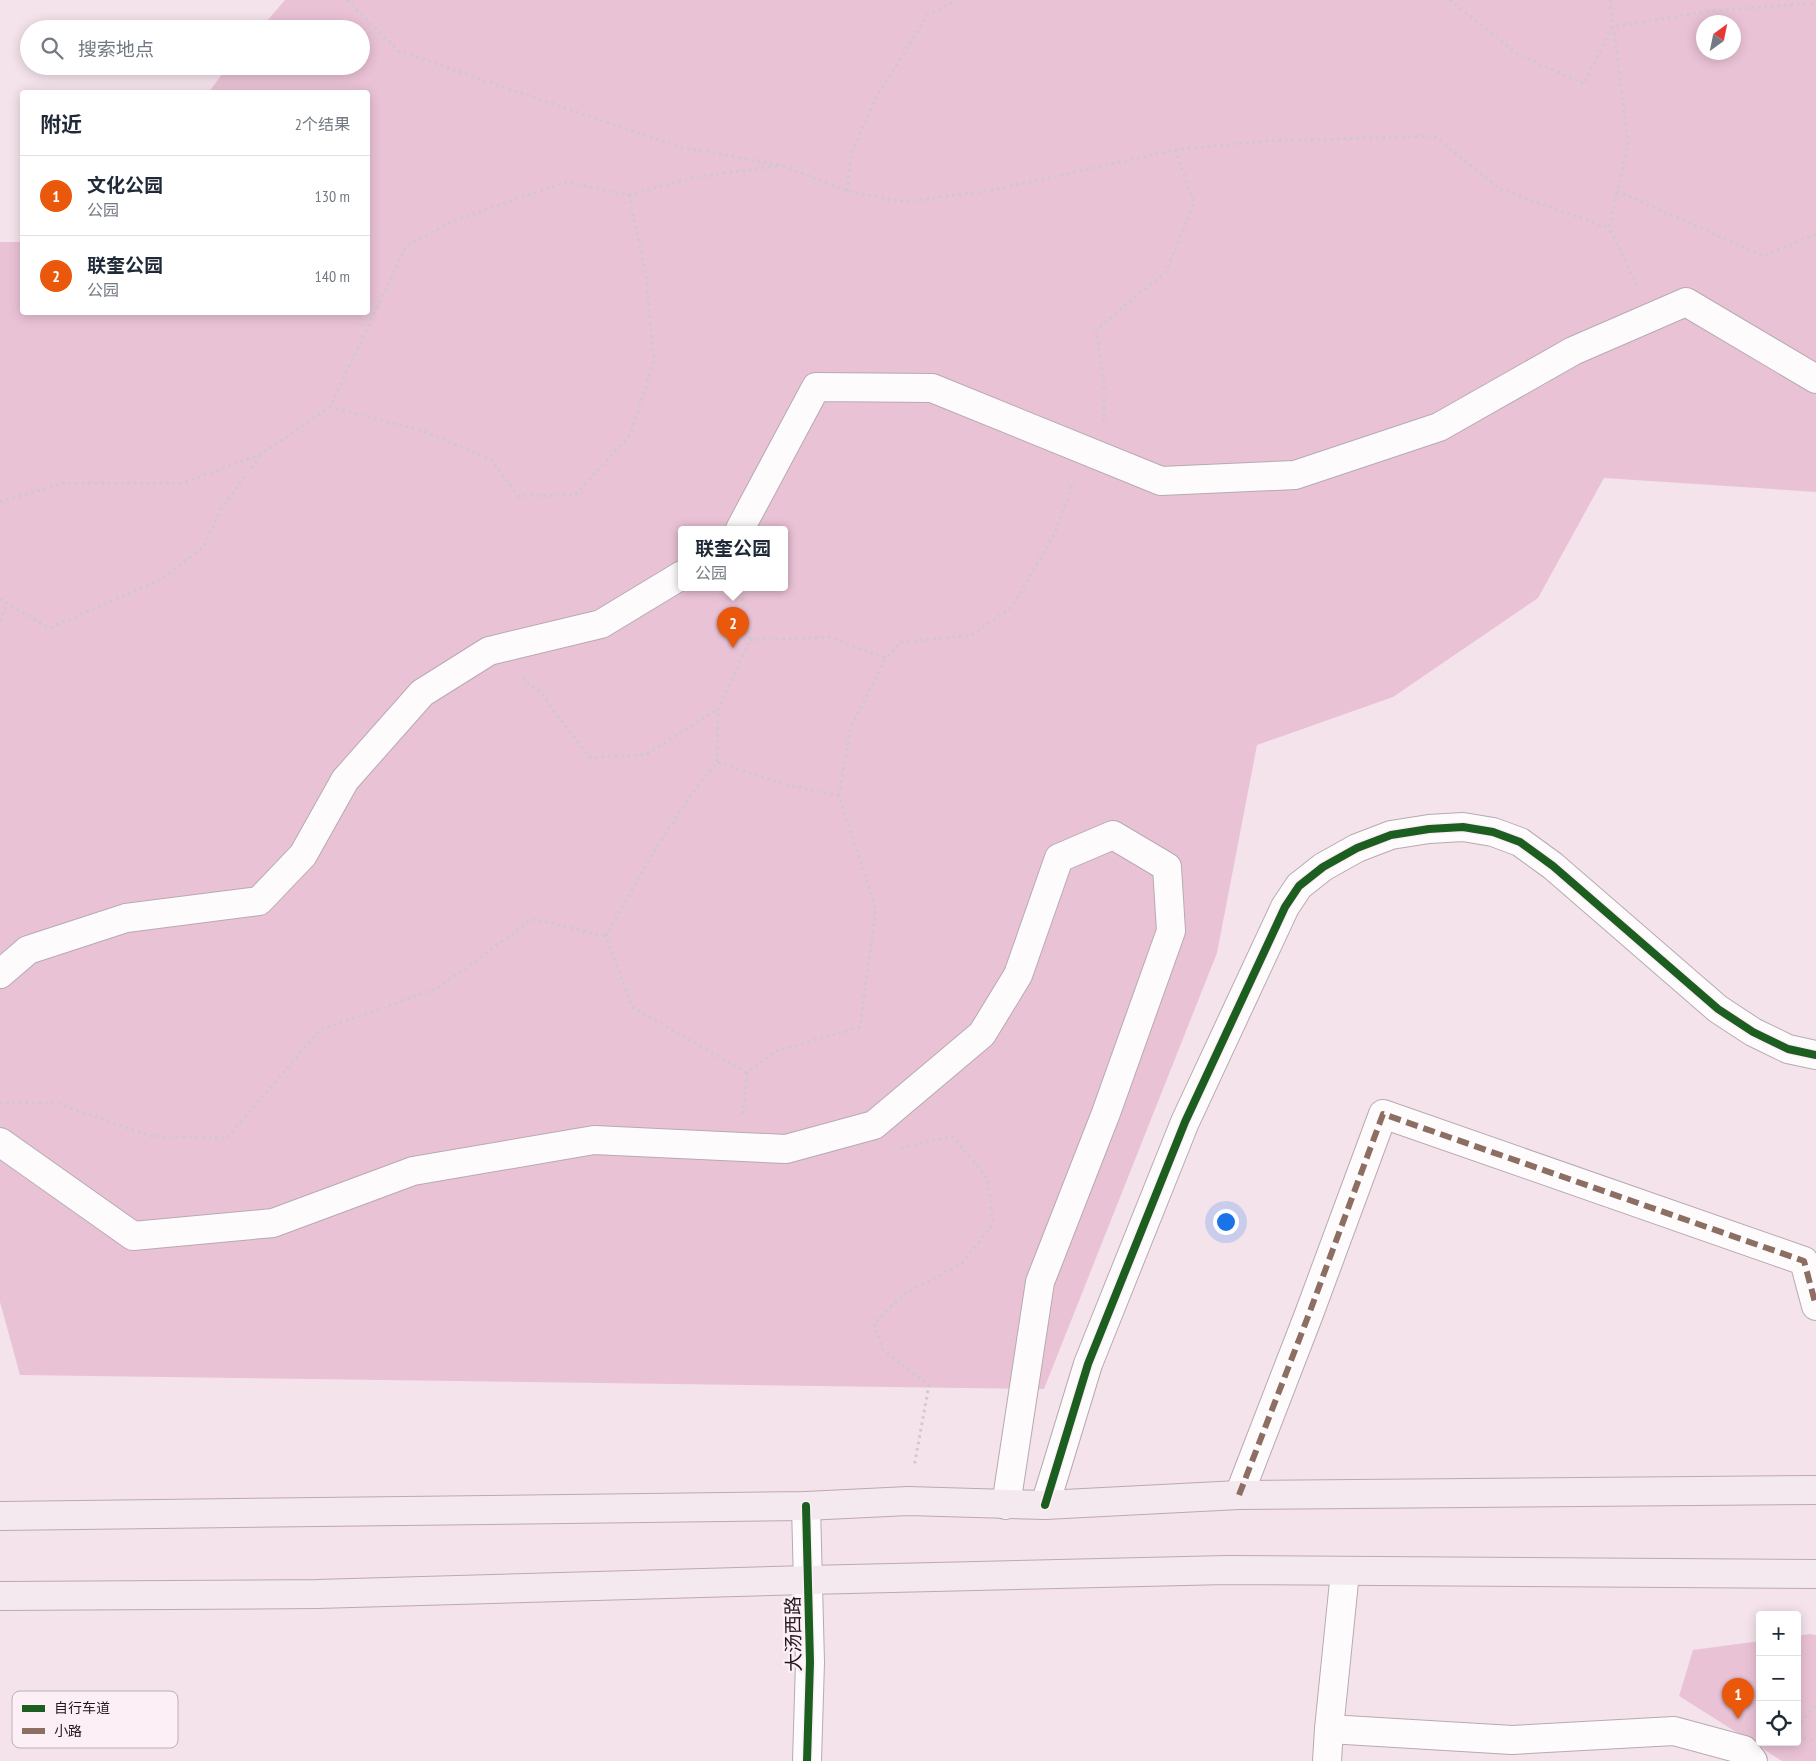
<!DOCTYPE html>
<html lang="zh">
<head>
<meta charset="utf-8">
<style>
	body { margin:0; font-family:"PT Sans Narrow","Noto Sans SC",sans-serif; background:#f2f2f3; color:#1f2937 }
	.controls { position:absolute; right:15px; bottom:15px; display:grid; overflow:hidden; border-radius:5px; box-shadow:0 2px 12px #0003 }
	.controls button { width:45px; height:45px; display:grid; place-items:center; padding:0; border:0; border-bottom:1px solid #e0e1e3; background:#fff; color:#1f2937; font:25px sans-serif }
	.compass { position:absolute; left:1696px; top:15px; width:45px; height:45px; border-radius:50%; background:#fff; box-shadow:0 2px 12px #0003; rotate:33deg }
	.you { position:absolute; left:1225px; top:1221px; width:18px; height:18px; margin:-12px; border:4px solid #fff; border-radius:50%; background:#1a73e8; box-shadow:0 0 0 8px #1a73e833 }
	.badge { display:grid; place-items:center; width:32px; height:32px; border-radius:50%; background:#ea580c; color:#fff; font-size:16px; font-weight:700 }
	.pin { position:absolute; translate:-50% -41px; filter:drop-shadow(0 1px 2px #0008) }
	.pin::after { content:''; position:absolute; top:26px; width:18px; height:15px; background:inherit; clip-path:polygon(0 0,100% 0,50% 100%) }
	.popup { position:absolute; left:678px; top:526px; width:110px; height:65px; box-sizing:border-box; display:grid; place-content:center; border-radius:5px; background:#fff; filter:drop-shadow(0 1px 4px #0005); font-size:16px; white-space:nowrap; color:#747a83 }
	.popup b { font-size:19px; color:#1f2937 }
	.popup::after { content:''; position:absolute; left:50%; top:100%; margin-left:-10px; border:10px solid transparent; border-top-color:#fff }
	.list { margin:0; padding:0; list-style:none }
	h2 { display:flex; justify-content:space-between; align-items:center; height:65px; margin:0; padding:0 20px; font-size:21px }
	h2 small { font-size:16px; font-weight:400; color:#747a83 }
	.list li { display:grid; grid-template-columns:32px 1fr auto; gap:15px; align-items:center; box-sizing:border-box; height:80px; padding:0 20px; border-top:1px solid #e0e1e3 }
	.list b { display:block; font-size:19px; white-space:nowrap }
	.list p { margin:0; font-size:16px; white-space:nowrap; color:#747a83 }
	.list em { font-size:16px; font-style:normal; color:#747a83 }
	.icon { flex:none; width:28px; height:28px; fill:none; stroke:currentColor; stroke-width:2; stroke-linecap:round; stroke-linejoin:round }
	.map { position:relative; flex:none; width:1816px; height:1761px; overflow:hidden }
	.search { position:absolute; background:#fff; box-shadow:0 2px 12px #0003; left:20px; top:20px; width:350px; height:55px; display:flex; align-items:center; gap:12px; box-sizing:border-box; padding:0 18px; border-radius:28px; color:#747a83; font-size:19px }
	.panel { position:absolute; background:#fff; box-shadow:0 2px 12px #0003; left:20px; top:90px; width:350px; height:225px; border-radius:5px }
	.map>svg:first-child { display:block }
	.green { fill:#eac2d6; fill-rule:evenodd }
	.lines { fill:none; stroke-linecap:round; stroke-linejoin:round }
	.minor-casing { stroke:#b7aab1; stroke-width:30 }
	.major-casing { stroke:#bda7b3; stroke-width:30 }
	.path { stroke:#cfc9cd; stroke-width:3; stroke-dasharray:2.5 4; stroke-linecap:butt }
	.minor { stroke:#fefbfc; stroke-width:28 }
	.major { stroke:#f3e9ef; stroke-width:28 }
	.quiet { stroke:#8d6e63; stroke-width:6; stroke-dasharray:12 6; stroke-linecap:butt }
	.cycleway-casing { stroke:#fdeff6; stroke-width:11 }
	.cycleway { stroke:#1b5e20; stroke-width:8 }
	.labels { text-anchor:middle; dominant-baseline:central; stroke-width:4.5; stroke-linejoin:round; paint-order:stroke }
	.street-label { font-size:19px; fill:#23171d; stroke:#fdeff6 }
	.key { fill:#fdeff6; stroke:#bcaeb5; stroke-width:1 }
	.key-label { font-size:14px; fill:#23171d }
</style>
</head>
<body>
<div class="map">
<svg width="1816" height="1761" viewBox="0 0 1816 1761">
	<rect width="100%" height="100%" fill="#f5e3ec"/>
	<g class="green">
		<path d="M285,0H1816V492L1604,478L1538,598L1393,697L1257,745L1217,953L1044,1389L20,1375L0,1302V242H22V312H368V92H209L228,66H361V29H260ZM1704,22H1734V52H1704ZM682,529H784V587H682Z"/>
		<polygon points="1810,1634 1816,1635 1816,1761 1782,1761 1679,1696 1693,1650 1760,1641 1760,1742 1797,1742 1797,1636"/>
	</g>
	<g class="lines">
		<defs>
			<g id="minor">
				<polyline points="740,529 816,387 932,388 1161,481 1295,475 1439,427 1573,351 1686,302 1816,379"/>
				<polyline points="0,974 28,950 126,918 259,901 303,855 345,780 422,693 489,651 601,624 682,575"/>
				<polyline points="0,1142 133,1236 273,1223 413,1171 594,1140 786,1149 874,1125 982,1034 1018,975 1059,858 1113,835 1167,867 1171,931 1106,1113 1040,1282 1006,1505"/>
				<polyline points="1239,1495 1309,1314 1383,1114 1804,1261 1816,1306"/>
				<polyline points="1045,1505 1088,1364 1185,1122 1285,907 1299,886 1323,867 1357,848 1391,835 1429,829 1463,827 1493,832 1520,842 1553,866 1718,1009 1753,1032 1788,1049 1816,1055"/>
				<polyline points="806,1506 810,1662 807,1761"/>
				<polyline points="1345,1572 1329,1729 1512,1740 1674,1731 1744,1750 1753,1761"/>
				<polyline points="1327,1761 1329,1729"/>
			</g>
			<g id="major">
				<polyline points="0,1516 806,1506 908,1501 1045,1505 1239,1495 1816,1490"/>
				<polyline points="0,1596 317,1594 808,1580 1227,1570 1816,1574"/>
			</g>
		</defs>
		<use href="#minor" class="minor-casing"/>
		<use href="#major" class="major-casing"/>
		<g class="path">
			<polyline points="347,0 399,51 679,147 781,165 847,191 905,202 993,190 1175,150 1264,141 1434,136 1500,189 1609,228"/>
			<polyline points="1450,0 1516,53 1584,84 1612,27 1708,11 1816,3"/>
			<polyline points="1610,0 1628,144 1609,228 1638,287"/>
			<polyline points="847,191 852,151 877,96 928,15 957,0"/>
			<polyline points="1617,191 1763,256 1816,234"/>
			<polyline points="330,407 423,431 492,460 518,496 575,495 630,435 654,361 646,275 629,195"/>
			<polyline points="1103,422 1104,420 1104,381 1096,331 1126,304 1166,272 1194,203 1175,150"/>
			<polyline points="0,502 63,483 182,483 262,454 330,407 406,246 453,221 566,182 629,195 696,177 778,166"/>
			<polyline points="0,599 49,628 162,579 204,546 222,507 261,455"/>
			<polyline points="0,621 7,604"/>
			<polyline points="750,640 829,637 886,658"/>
			<polyline points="522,678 543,695 555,713 591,758 647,754 718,709"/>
			<polyline points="717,762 718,709 750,640 740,587"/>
			<polyline points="747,1073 632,1007 606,936 653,853 689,798 717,762 783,784 839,796"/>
			<polyline points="0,1104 5,1102 59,1104 151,1136 227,1138 320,1030 438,988 532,919 606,936"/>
			<polyline points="743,1114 747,1073 776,1051 860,1027 876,909 839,796 851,727 886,658 901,642 972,635 1012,607 1055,533 1074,481"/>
			<polyline points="901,1148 952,1136 988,1179 993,1224 962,1263 904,1294 874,1323 883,1350 929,1385 914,1467"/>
			<polyline points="1797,1728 1816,1704"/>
			<polyline points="1797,1738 1816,1740"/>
		</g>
		<use href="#minor" class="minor"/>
		<use href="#major" class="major"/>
		<polyline class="quiet" points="1239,1495 1309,1314 1383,1114 1804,1261 1816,1306"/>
		<defs>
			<g id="cycleway">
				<polyline points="1045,1505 1088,1364 1185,1122 1285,907 1299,886 1323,867 1357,848 1391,835 1429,829 1463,827 1493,832 1520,842 1553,866 1718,1009 1753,1032 1788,1049 1816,1055"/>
				<polyline points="806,1506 810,1662 807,1761"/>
			</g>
		</defs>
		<use href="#cycleway" class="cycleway-casing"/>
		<use href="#cycleway" class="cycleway"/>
	</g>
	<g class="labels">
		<g class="street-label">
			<text transform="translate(793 1634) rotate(-91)">大汤西路</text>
		</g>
	</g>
	<rect x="12" y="1691" width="166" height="57" rx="8" class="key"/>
	<rect x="22" y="1705" width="23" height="7" fill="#1b5e20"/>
	<rect x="22" y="1728" width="23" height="6" fill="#8d6e63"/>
	<g class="key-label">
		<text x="54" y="1713">自行车道</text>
		<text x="54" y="1736">小路</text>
	</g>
</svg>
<div class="controls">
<button>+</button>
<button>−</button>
<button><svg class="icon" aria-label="locate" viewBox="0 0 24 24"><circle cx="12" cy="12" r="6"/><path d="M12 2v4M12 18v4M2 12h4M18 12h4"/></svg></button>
</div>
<svg class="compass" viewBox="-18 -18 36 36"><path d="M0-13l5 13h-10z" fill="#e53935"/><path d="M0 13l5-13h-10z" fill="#747a83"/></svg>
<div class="you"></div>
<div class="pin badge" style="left:1738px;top:1719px">1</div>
<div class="pin badge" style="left:733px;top:648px">2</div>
<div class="popup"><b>联奎公园</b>公园</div>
<div class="search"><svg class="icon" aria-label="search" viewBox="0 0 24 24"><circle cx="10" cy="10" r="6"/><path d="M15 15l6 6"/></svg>搜索地点</div>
<section class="panel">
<h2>附近<small>2个结果</small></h2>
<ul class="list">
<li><span class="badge">1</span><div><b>文化公园</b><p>公园</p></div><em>130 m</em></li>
<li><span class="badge">2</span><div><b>联奎公园</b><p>公园</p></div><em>140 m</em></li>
</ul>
</section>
</div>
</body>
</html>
